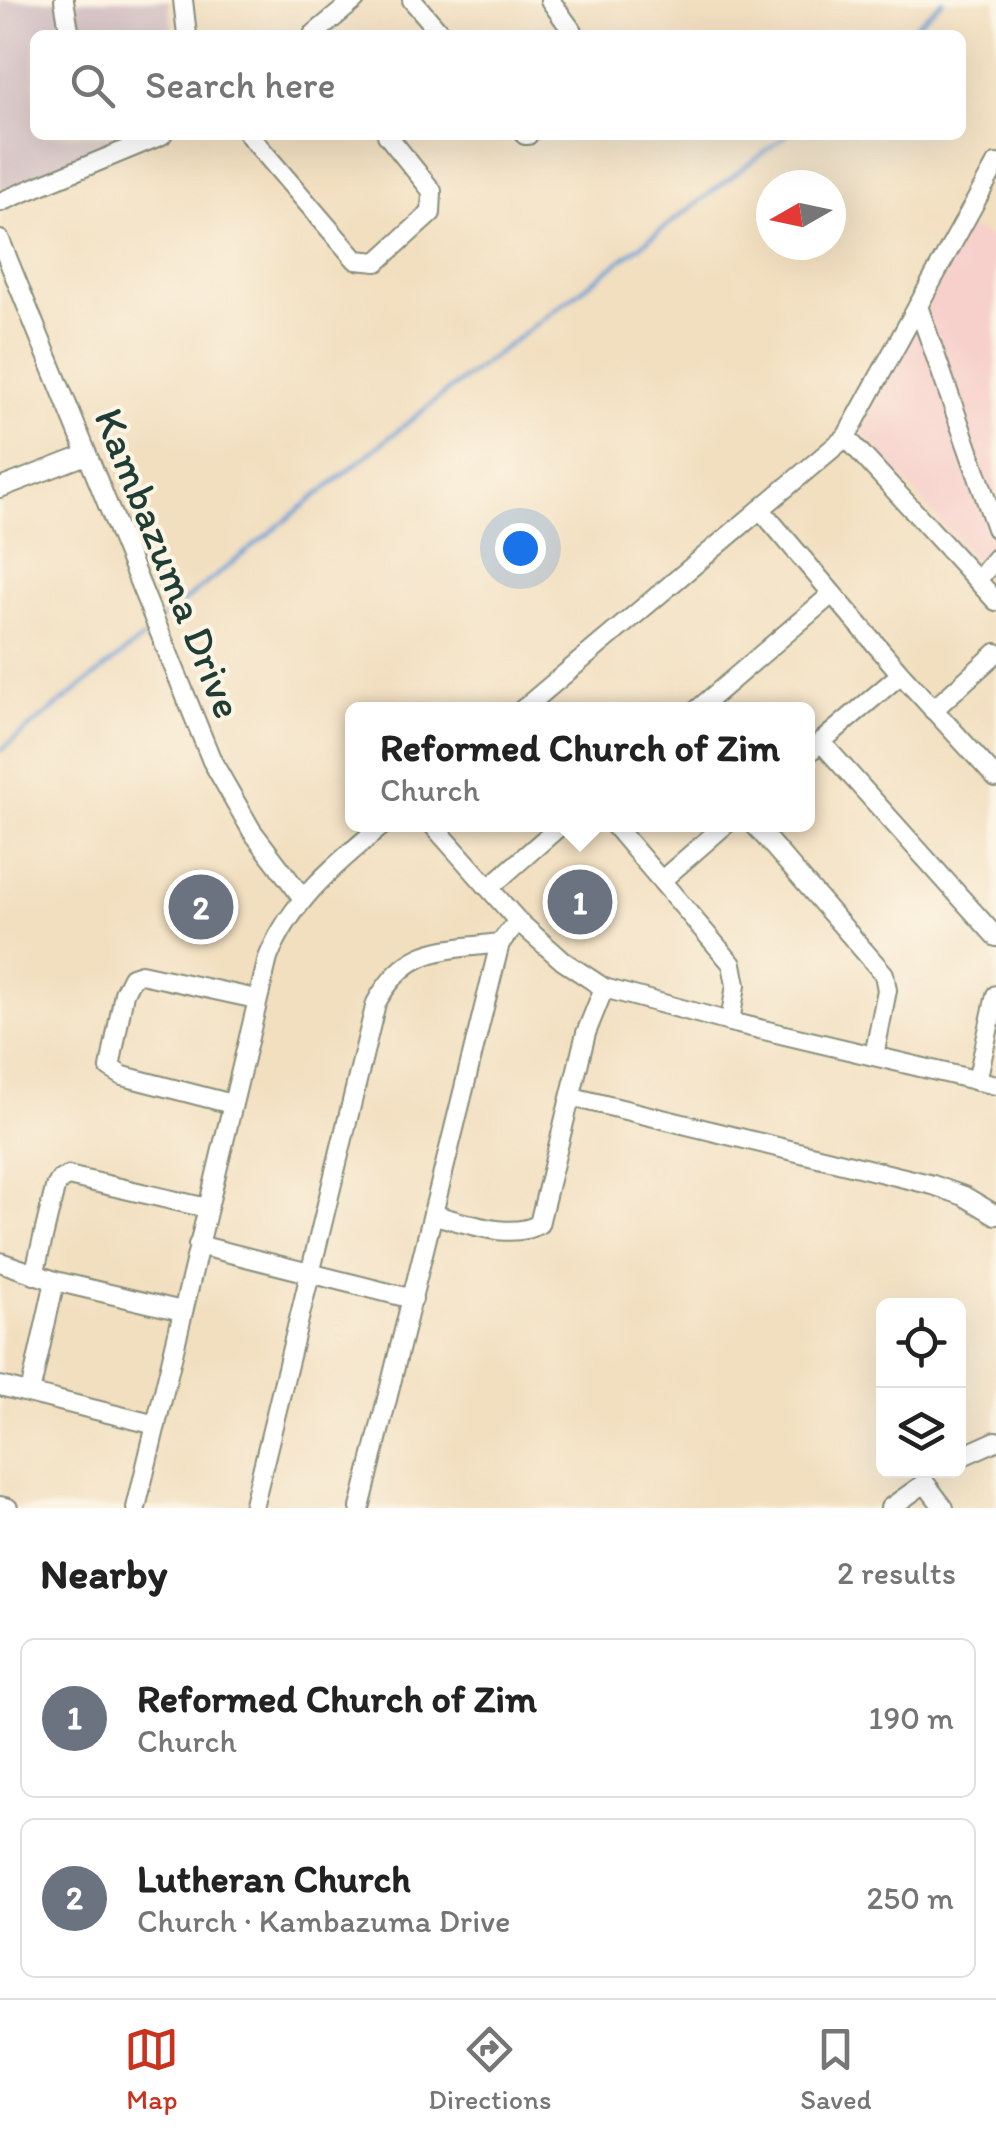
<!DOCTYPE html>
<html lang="en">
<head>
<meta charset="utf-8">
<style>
	body { margin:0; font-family:Itim,sans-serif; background:#f2f2f2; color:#222 }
	.controls { position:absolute; right:30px; bottom:30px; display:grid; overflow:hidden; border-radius:15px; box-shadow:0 10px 40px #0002 }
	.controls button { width:90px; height:90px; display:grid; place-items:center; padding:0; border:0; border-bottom:2px solid #e0e0e0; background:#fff; color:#222; font:50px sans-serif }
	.compass { position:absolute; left:756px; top:170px; width:90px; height:90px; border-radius:50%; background:#fff; box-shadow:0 10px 40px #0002; rotate:261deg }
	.you { position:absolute; left:520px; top:548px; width:35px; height:35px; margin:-25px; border:8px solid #fff; border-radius:50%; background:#1a73e8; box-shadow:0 0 0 15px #1a73e833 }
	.badge { display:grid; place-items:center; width:65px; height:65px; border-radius:50%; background:#c8321e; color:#fff; font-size:32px; font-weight:700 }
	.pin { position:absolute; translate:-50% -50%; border:5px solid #fff; box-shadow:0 2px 10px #0006 }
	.popup { position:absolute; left:345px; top:702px; width:470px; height:130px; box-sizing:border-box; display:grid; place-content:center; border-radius:15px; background:#fff; filter:drop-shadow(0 2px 8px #0005); font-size:32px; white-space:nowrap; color:#767676 }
	.popup b { font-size:38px; color:#222 }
	.popup::after { content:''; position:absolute; left:50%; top:100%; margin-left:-20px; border:20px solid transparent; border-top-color:#fff }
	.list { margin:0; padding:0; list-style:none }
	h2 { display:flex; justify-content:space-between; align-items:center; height:130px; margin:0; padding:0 40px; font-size:42px }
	h2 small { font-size:32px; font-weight:400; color:#767676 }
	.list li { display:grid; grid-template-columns:65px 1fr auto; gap:30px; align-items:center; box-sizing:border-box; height:160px; margin:0 20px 20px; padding:0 20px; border:2px solid #e0e0e0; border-radius:15px }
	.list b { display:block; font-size:38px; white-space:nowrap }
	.list p { margin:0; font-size:32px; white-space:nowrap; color:#767676 }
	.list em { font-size:32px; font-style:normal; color:#767676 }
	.icon { flex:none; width:55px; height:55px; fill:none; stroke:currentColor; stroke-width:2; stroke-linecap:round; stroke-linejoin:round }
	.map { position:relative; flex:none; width:996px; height:1508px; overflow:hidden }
	.search { position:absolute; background:#fff; box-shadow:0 10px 40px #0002; left:30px; right:30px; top:30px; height:110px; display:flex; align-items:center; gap:25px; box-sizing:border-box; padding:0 35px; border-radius:15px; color:#767676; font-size:38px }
	.sheet { height:490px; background:#fff }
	nav { display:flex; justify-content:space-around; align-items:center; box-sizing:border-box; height:140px; border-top:2px solid #e0e0e0; background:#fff; font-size:28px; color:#767676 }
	nav a { display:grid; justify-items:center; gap:5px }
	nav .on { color:#c8321e }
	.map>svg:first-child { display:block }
	.built { fill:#f7d0cc }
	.industrial { fill:#d2bec3 }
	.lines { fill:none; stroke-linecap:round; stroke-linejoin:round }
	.stream { stroke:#679ed5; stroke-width:4 }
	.minor-casing { stroke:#888e7a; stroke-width:22 }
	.minor { stroke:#fff; stroke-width:18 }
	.labels { text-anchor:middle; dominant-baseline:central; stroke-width:8; stroke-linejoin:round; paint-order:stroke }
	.street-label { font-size:42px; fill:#1f3d34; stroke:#fcf5e5 }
</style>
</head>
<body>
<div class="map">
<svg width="996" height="1508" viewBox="0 0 996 1508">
	<rect width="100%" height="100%" fill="#fcf5e5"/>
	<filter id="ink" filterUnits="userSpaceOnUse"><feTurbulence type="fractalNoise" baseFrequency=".01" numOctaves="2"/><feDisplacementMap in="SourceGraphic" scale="20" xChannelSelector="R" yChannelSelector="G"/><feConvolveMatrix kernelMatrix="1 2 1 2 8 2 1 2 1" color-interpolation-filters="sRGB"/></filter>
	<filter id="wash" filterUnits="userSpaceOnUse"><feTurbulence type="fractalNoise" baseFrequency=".0048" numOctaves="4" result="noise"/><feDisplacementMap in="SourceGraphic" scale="40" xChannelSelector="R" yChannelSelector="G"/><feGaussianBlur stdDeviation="2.25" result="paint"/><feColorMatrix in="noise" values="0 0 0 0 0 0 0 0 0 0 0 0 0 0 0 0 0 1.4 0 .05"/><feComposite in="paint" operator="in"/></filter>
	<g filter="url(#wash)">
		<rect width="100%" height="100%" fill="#f2dfc0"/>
		<polygon class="built" points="967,227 996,239 996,585 862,432"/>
		<polygon class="industrial" points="0,0 168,0 173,35 35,35 35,135 141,135 0,190"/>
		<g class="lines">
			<g class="stream">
				<polyline points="905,35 943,0"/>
				<polyline points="163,618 445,393 787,135"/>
				<polyline points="0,751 143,638"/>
			</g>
		</g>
	</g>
	<g filter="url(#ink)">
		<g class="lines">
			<defs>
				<g id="minor">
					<polyline points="64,0 69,30"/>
					<polyline points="183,0 187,35"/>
					<polyline points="412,0 442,35"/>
					<polyline points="550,0 575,35"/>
					<polyline points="313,35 355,0"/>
					<polyline points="249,135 356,260 377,262 431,213 432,191 387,135"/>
					<polyline points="525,135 528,135"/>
					<polyline points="0,202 162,135"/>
					<polyline points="0,240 212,761 252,831 302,897"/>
					<polyline points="918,306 996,528"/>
					<polyline points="846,437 996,601"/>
					<polyline points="0,488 86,455"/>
					<polyline points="761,510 901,674 996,778"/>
					<polyline points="977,580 996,558"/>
					<polyline points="522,710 846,437 996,164"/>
					<polyline points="697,710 832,594"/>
					<polyline points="933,710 996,653"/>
					<polyline points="821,742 996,937"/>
					<polyline points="808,753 901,674"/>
					<polyline points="432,824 518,921 563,961 604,988 730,1022 996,1085"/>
					<polyline points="613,824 732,964 736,985 730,1022"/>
					<polyline points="754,824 884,974 887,990 874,1056"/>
					<polyline points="662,880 726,824"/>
					<polyline points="489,888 562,824"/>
					<polyline points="977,1081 996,995"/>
					<polyline points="572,1097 933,1185 964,1196 996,1215"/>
					<polyline points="232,1104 123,1076 110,1068 124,993 132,977 141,974 256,999"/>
					<path d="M434,1215C465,1222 510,1241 539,1224L586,1033L604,988"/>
					<polyline points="198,1245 413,1299"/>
					<polyline points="0,1262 55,1281 182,1311"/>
					<polyline points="34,1275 55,1188 60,1180 68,1176 207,1208"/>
					<polyline points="0,1386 156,1425"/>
					<polyline points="30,1393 55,1281"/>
					<polyline points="958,1458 996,1441"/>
					<polyline points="0,1506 8,1508"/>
					<path d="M136,1508L268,958C291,900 337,863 384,824"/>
					<path d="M253,1508L376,1003C408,945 441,951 500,943"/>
					<polyline points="360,1508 500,943 518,921"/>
					<polyline points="890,1508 925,1483 944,1508"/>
				</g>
			</defs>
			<use href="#minor" class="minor-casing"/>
			<use href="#minor" class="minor"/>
		</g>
	</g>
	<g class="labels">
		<g class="street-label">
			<text transform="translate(169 563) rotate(68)">Kambazuma Drive</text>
		</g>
	</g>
</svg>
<div class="controls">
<button><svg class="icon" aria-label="locate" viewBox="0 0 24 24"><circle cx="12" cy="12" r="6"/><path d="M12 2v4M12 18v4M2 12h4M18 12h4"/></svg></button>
<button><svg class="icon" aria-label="layers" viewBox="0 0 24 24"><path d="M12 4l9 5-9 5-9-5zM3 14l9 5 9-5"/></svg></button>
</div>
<svg class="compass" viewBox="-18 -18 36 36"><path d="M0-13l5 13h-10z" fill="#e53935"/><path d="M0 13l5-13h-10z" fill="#767676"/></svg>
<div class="you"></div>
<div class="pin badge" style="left:580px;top:902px;background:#6b7280">1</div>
<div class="popup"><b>Reformed Church of Zim</b>Church</div>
<div class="pin badge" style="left:201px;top:907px;background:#6b7280">2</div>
<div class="search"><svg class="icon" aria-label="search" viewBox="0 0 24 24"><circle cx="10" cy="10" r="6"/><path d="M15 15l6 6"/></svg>Search here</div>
</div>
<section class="sheet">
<h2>Nearby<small>2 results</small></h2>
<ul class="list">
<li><span class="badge" style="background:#6b7280">1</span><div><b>Reformed Church of Zim</b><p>Church</p></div><em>190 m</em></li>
<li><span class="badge" style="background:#6b7280">2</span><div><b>Lutheran Church</b><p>Church · Kambazuma Drive</p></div><em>250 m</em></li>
</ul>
</section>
<nav>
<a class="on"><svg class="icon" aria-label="map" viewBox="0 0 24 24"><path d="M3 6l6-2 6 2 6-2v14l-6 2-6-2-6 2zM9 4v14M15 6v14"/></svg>Map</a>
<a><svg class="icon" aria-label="directions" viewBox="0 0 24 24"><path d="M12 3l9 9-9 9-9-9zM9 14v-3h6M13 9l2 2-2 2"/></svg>Directions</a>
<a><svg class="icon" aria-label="saved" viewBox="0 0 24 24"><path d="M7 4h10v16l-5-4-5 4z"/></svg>Saved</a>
</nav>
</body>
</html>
